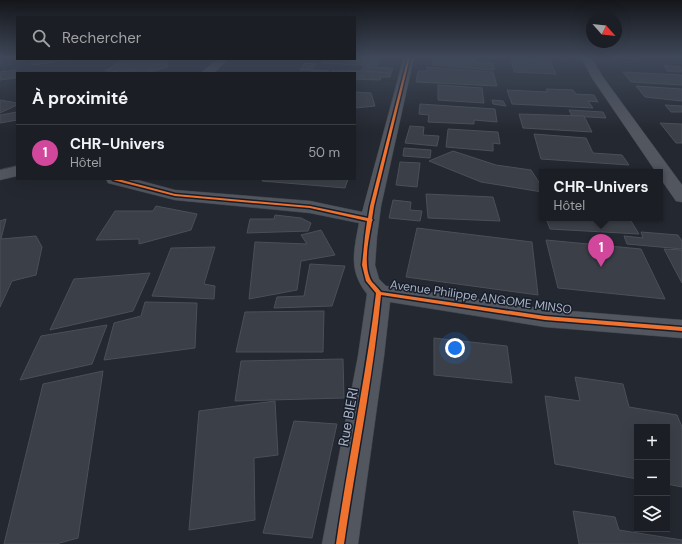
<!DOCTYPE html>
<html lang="fr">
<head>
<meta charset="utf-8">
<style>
	body { margin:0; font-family:"DM Sans",sans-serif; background:#282b31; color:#f1f3f6 }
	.controls { position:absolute; right:12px; bottom:12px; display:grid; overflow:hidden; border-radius:0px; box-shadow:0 4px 16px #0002 }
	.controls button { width:36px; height:36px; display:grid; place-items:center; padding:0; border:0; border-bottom:1px solid #393c41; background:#1b1e24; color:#f1f3f6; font:20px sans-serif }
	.compass { position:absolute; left:586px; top:12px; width:36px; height:36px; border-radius:50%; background:#1b1e24; box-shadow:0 4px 16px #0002; rotate:117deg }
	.you { position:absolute; left:455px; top:348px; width:14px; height:14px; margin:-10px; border:3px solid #fff; border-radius:50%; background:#1a73e8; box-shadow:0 0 0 6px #1a73e833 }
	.badge { display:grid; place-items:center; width:26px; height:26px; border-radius:50%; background:#ea580c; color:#fff; font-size:13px; font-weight:700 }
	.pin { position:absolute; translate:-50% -33px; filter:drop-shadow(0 1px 2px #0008) }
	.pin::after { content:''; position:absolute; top:21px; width:14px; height:12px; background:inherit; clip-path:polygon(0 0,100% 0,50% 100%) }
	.popup { position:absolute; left:539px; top:169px; width:124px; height:52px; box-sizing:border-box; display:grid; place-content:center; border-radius:0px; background:#1b1e24; filter:drop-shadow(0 1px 3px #0005); font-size:13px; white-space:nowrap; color:#a0a2a6 }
	.popup b { font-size:15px; color:#f1f3f6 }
	.popup::after { content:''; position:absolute; left:50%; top:100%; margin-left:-8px; border:8px solid transparent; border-top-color:#1b1e24 }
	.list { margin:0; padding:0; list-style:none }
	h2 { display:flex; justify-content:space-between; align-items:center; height:52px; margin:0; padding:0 16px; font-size:17px }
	h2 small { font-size:13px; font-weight:400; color:#a0a2a6 }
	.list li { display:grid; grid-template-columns:26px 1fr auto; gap:12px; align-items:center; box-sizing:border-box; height:56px; padding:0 16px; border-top:1px solid #393c41 }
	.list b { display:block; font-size:15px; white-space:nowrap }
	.list p { margin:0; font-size:13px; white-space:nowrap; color:#a0a2a6 }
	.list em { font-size:13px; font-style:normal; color:#a0a2a6 }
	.icon { flex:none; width:22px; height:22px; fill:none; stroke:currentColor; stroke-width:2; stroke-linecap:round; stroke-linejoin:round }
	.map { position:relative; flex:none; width:682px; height:544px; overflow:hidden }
	.search { position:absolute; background:#1b1e24; box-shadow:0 4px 16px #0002; left:16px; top:16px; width:340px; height:44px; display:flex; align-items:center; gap:10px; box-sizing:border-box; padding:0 14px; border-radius:0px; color:#a0a2a6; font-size:15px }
	.panel { position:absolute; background:#1b1e24; box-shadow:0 4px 16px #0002; left:16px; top:72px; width:340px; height:108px; border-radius:0px }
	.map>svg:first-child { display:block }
	.building { fill:#3b3f47; stroke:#4b4f59 }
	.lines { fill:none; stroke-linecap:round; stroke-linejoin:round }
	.minor-casing { stroke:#40434a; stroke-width:1 }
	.minor { fill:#52565f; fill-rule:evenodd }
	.cycleway-casing { stroke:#171e2b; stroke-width:3 }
	.cycleway { fill:#ef722f; fill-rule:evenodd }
	.labels { text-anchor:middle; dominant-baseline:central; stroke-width:3; stroke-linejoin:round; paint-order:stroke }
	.street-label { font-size:12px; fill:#abb2c4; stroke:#171e2b }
	.near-street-label { font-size:14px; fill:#abb2c4; stroke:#171e2b }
</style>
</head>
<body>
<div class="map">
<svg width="682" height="544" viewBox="0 0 682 544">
	<rect width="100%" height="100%" fill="#242830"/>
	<g class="building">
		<polygon points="355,57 382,57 377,66 321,63 324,59 355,59"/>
		<polygon points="434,57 476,57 476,62 494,63 494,70 432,65"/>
		<polygon points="504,57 564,57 565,59"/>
		<polygon points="613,57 638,57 641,59 615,58"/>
		<polygon points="28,59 72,59 33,65"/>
		<polygon points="125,59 167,60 167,67 147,73 105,71"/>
		<polygon points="511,59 550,61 556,74 514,72"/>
		<polygon points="305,63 316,64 311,70 300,70"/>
		<polygon points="664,65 680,67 682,72 667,71"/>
		<polygon points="363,67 393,68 391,73 361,71"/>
		<polygon points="427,67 493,72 497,86 416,82 418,71 427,71"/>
		<polygon points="15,70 15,78 0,80 0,72"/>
		<polygon points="313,70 329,71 327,73 310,73"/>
		<polygon points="332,71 363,71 391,73 390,77 381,77 380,80 355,79 355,73 331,73"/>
		<polygon points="623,72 682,75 682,85 631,82"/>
		<polygon points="438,85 482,88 484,103 438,100"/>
		<polygon points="636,86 682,89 682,101 645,97"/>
		<polygon points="546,89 573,90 576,94 594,95 598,102 588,101 593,108 512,104 507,90 548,92"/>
		<polygon points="355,92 371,93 375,106 355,108"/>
		<polygon points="0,100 17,103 17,105 0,113"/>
		<polygon points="492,100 503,101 506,106 493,104"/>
		<polygon points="420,104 495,109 497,122 474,120 474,124 428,122 429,115 419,114"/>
		<polygon points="665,105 682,106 682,112 671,112"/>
		<polygon points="569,110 603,112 606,118 572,116"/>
		<polygon points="17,112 17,120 0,123 0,115"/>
		<polygon points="519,114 584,116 592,132 523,128"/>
		<polygon points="660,123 682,124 682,143 676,143"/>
		<polygon points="410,126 424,127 423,135 439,136 437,146 405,143"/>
		<polygon points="448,129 498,132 500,144 493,143 493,151 446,147"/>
		<polygon points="534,134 586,138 593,153 622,155 629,165 541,159"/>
		<polygon points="404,148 431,150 430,158 403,156"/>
		<polygon points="453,151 496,165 531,170 542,187 542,192 481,182 429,161"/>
		<polygon points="400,162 420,163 417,187 396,185"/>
		<polygon points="263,179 348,179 345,188 262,181"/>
		<polygon points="426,194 493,197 500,221 428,218"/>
		<polygon points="393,200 411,202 410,210 422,211 420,221 389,218"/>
		<polygon points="156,206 197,214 191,230 139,244 139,239 96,240 115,211 153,211"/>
		<polygon points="275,215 301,218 311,223 308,231 247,233 250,219 274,219"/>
		<polygon points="546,218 629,218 639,234 550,229"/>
		<polygon points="6,219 1,239 36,236 42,247 36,275 12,281 0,307 0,221"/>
		<polygon points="417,228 532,242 538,295 406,277"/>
		<polygon points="321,230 335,255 301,261 297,290 249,299 255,242 307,244 301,235"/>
		<polygon points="641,232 678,235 682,241 682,249 627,244 624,236 643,238"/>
		<polygon points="546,240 641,249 665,299 558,288"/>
		<polygon points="215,247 204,284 215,286 214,299 152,296 171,248"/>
		<polygon points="664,249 682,250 682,283"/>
		<polygon points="310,264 345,266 332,306 274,308 277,297 304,296"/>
		<polygon points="150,273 133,311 50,330 74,279"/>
		<polygon points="145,302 197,303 195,348 104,360 114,323 141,316"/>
		<polygon points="324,311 323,352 236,352 245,312"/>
		<polygon points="107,325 92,364 20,380 41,336"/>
		<polygon points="434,338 507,346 512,383 434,375"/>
		<polygon points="343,359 344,398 235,401 241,361"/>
		<polygon points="103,371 78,538 56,544 4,544 43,384"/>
		<polygon points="575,377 623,384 629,407 677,415 682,427 682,487 667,484 667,427 637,427 637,479 555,464 545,396 580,401"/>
		<polygon points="275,401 278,455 254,458 255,520 189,530 199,411"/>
		<polygon points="294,421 337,424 312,538 263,533"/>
		<polygon points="573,511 615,517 619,530 682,540 682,544 579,544"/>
	</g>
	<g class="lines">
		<defs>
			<g id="minor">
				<path d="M404,57H414L381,206L377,236L375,265L379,279L386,286L545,309L682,320V338L545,327L390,302L384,356L358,544H322L358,356L367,294C348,270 354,251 359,223L310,213L175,200L108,183L106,179H134L175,190L310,201L362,212Z"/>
				<polygon points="581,57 591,57 603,77 682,185 682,202 676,201 660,178 660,172 656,172 592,78"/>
				<polygon points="217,59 228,59 214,73 201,73"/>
				<polygon points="17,166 17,176 0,180 0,170"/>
			</g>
		</defs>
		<use href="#minor" class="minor-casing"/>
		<use href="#minor" class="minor"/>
		<defs>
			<path id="cycleway" d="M408,57H410L374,206L372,219L373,220L372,221C369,238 362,267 372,282C375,285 378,288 381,292L545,316L682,327V331L545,320L381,295C373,379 356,461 344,544H336C348,460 366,377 376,293L366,281L362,265L365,236L367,221L310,208L175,196L113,180L112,179H118L175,194L310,206L368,218L370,206Z"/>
		</defs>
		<use href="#cycleway" class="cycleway-casing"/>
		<use href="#cycleway" class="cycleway"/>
	</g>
	<linearGradient id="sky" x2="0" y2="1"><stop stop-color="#14161a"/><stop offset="0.43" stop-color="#3f4859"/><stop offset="1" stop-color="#3f4859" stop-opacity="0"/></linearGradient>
	<rect width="682" height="133" fill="url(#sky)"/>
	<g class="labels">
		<g class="street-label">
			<text transform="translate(481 297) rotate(8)">Avenue Philippe ANGOME MINSO</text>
		</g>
		<g class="near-street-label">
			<text transform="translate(348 417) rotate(-80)">Rue BIERI</text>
		</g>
	</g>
</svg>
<div class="controls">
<button>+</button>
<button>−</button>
<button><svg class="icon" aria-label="layers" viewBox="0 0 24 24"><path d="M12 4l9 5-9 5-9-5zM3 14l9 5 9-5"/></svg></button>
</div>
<svg class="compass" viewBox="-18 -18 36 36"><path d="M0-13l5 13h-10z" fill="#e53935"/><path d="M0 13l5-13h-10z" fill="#a0a2a6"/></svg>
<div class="you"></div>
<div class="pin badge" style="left:601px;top:267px;background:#d1479c">1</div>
<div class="popup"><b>CHR-Univers</b>Hôtel</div>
<div class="search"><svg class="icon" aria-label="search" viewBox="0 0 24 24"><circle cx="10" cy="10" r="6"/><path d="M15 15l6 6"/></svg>Rechercher</div>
<section class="panel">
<h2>À proximité<small></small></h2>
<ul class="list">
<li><span class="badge" style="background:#d1479c">1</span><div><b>CHR-Univers</b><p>Hôtel</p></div><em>50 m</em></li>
</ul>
</section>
</div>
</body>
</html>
